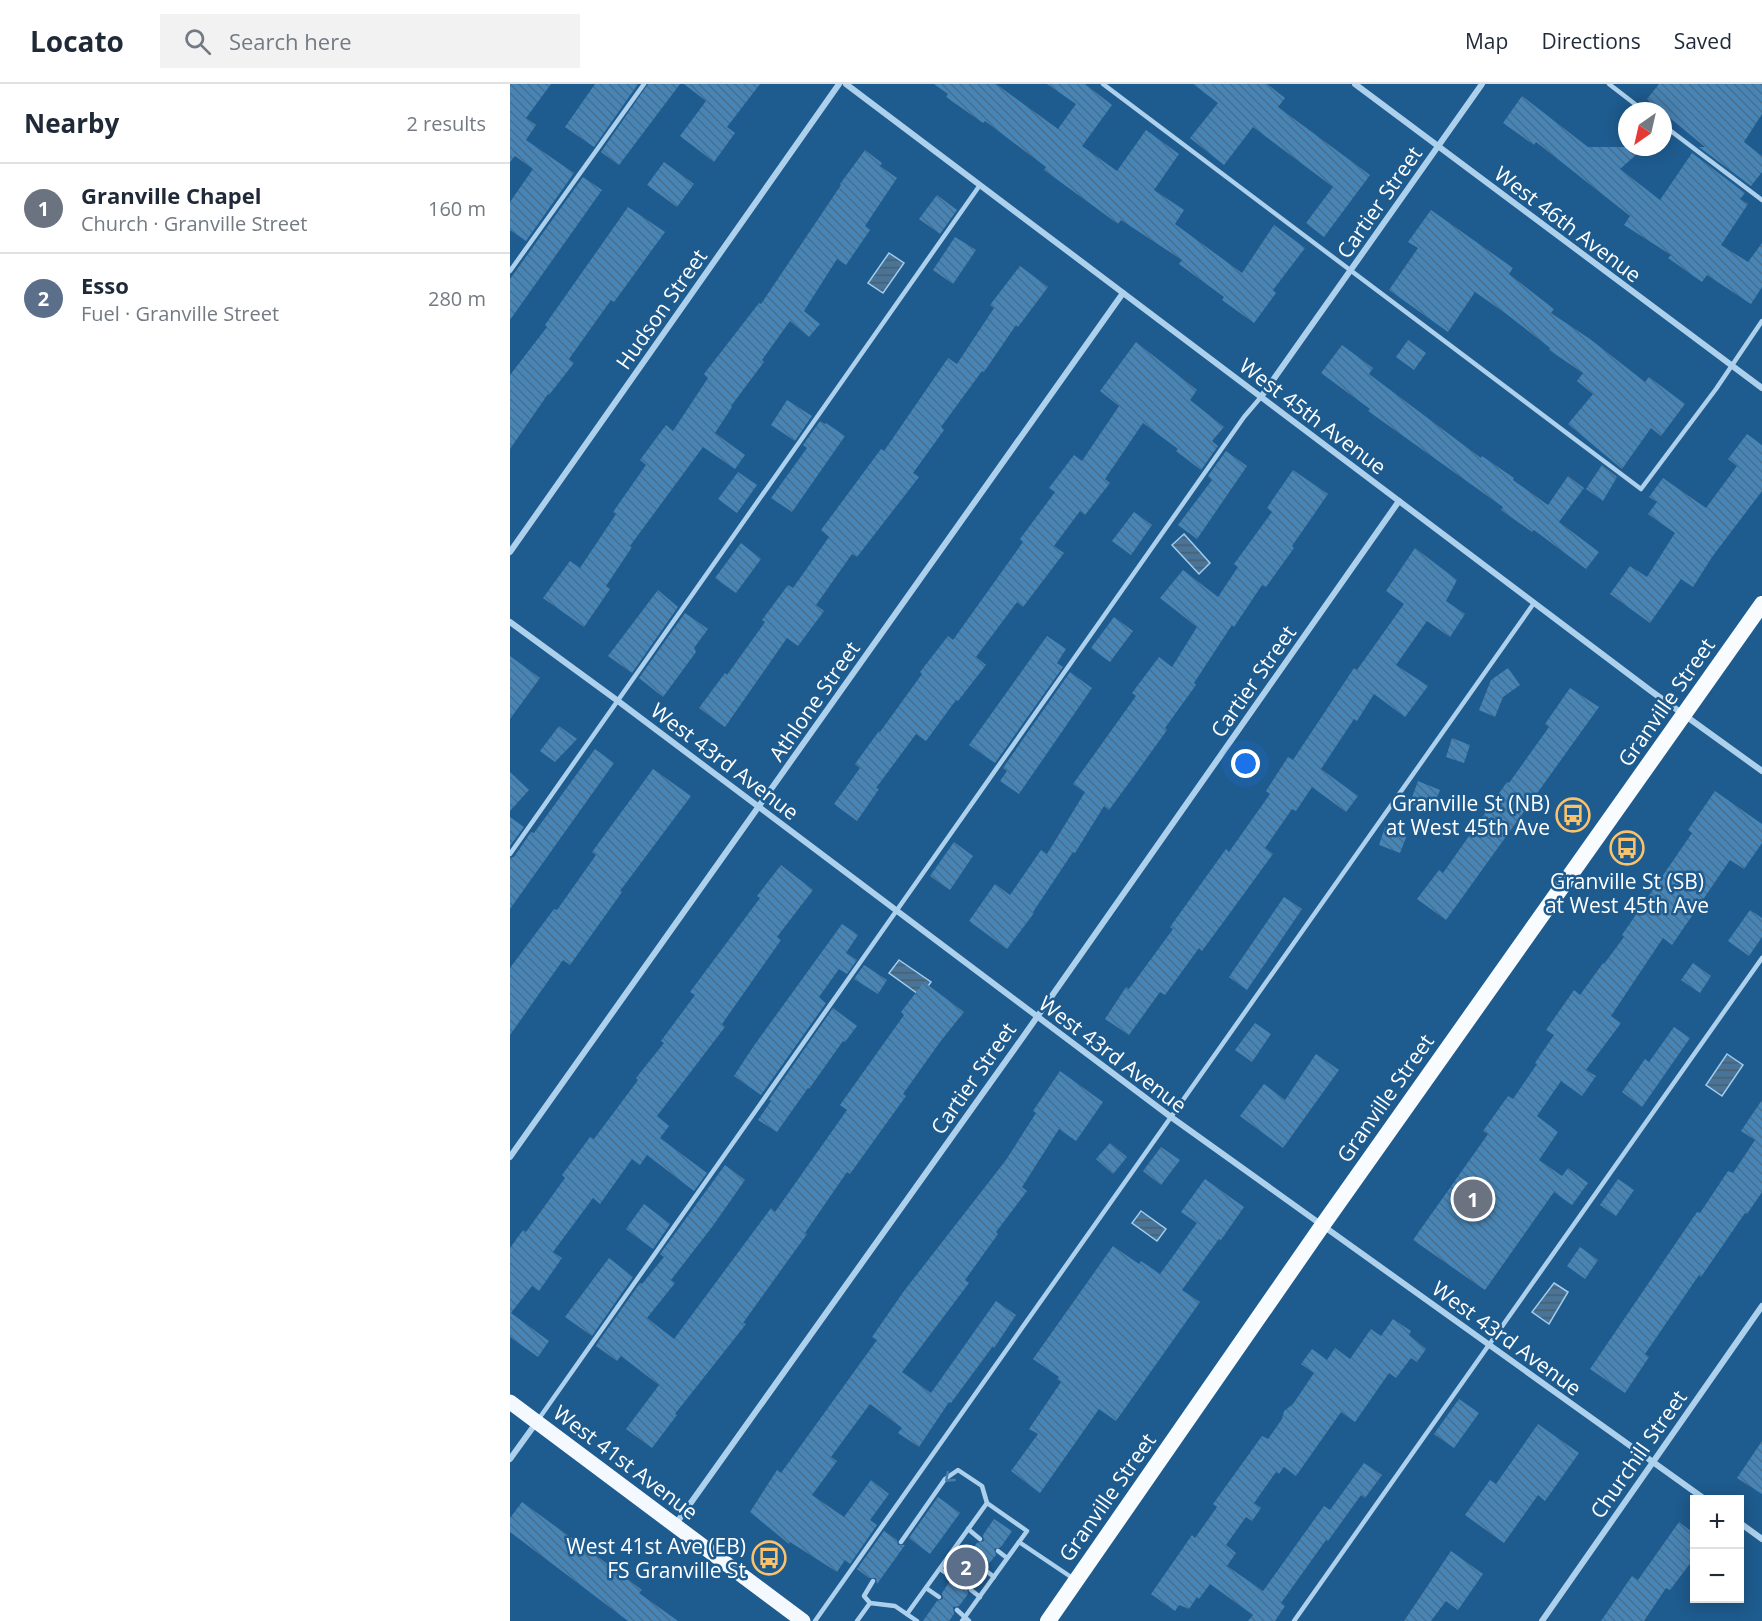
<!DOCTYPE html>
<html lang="en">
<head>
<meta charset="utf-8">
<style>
	body { margin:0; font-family:"Open Sans",sans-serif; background:#f2f2f3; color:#1f2937 }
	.controls { position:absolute; right:18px; bottom:18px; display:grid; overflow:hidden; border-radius:0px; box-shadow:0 3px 15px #0003 }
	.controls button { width:54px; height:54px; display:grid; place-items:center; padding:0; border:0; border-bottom:2px solid #e0e1e3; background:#fff; color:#1f2937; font:30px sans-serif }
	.compass { position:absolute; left:1108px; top:18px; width:54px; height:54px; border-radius:50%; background:#fff; box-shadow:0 3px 15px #0003; rotate:214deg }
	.you { position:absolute; left:736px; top:680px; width:21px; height:21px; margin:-15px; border:4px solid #fff; border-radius:50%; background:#1a73e8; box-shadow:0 0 0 9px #1a73e833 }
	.badge { display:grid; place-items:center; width:39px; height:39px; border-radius:50%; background:#826e4f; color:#fff; font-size:20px; font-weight:700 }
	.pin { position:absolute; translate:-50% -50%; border:3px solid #fff; box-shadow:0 2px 6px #0006 }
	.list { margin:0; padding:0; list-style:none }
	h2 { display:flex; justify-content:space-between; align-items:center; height:78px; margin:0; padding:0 24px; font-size:26px }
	h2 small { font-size:20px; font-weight:400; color:#747a83 }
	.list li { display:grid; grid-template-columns:39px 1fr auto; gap:18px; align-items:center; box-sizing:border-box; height:90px; padding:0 24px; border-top:2px solid #e0e1e3 }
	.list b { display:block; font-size:22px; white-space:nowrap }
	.list p { margin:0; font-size:20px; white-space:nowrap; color:#747a83 }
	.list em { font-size:20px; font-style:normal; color:#747a83 }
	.icon { flex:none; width:33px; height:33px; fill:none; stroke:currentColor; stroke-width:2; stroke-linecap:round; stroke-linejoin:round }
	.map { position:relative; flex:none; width:1252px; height:1537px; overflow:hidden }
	header { display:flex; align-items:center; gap:36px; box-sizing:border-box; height:84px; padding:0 30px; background:#fff; border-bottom:2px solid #e0e1e3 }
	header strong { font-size:28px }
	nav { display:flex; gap:33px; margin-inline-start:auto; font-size:21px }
	.search { width:420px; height:54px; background:#f2f2f3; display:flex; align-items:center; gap:15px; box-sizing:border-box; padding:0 21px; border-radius:0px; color:#747a83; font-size:22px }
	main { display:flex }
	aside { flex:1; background:#fff }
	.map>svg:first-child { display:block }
	.water { fill:url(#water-rules); stroke:#a0cdee; stroke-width:1.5 }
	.building { fill:url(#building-back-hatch) }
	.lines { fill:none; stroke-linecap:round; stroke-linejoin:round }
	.service { stroke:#add1ed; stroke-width:4.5 }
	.minor { stroke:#add1ed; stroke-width:6 }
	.primary { stroke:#f3f9ff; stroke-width:15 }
	.trunk { stroke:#f9fcff; stroke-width:16 }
	.oneway { stroke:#497eaa }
	.labels { text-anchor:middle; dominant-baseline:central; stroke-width:5; stroke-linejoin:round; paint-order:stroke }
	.street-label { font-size:21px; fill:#fff; stroke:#1e5b8e }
	.poi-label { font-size:21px; fill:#fff; stroke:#1e5b8e; text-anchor:end }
</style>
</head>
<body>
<header>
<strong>Locato</strong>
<div class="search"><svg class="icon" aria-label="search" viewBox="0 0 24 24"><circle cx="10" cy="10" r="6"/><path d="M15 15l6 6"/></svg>Search here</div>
<nav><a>Map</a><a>Directions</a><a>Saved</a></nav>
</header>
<main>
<aside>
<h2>Nearby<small>2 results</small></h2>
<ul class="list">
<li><span class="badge" style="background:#6b7280">1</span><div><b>Granville Chapel</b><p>Church · Granville Street</p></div><em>160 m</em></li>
<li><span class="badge" style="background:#5c6f8a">2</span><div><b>Esso</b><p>Fuel · Granville Street</p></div><em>280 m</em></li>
</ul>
</aside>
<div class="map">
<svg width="1252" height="1537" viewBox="0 0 1252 1537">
	<defs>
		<pattern id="water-rules" width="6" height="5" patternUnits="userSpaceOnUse" patternTransform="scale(1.5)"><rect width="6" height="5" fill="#497498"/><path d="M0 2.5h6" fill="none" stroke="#4b5e6e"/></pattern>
		<pattern id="building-back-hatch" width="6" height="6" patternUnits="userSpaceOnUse" patternTransform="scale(1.5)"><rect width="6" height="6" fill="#4785b6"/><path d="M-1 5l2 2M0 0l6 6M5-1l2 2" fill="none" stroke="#496e8c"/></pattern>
	</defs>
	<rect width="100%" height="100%" fill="#1e5b8e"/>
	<g class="water">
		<polygon points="379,169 394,179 373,209 358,199"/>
		<polygon points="674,450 700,479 689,490 662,461"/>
		<polygon points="389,876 421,898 411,912 379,889"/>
		<polygon points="1217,970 1233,981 1212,1012 1196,1001"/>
		<polygon points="631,1127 656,1145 647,1157 622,1139"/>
		<polygon points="1044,1199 1058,1208 1039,1240 1022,1228"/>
	</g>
	<g class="building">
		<polygon points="0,0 41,0 16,34 26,41 16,56 64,89 16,157 0,146 0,118 23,85 5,72 0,78"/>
		<polygon points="85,0 128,0 84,63 55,43"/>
		<polygon points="138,0 170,0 109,81 91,68"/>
		<polygon points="174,0 250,0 217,43 225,49 204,78 170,52 196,17"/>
		<polygon points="424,0 486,0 548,45 566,20 537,0 575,0 602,21 572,62 607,87 636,46 669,70 644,106 674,126 665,140 732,189 764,141 795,164 763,206 766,209 744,239 712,216 714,213 669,180 672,176 611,136 608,140 534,86 536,83 475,37 473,39 436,13 438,10"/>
		<polygon points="683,0 757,0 775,14 768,23 860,91 814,153 796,139 823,103 743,43 714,81 680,54 708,19"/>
		<polygon points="1149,0 1252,0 1252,30 1234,58 1252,72 1252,88 1241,102 1189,63 1195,63 1137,15"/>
		<polygon points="1012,12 1078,63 1135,63 1110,85 1150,116 1182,69 1235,109 1230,115 1238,120 1211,161 1238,178 1252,159 1252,203 1241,220 1197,191 1192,198 1158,174 1161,171 1114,141 1120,132 1026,58 1024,61 993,39"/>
		<polygon points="355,66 372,79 370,82 387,94 355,142 360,146 336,181 327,175 294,227 310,240 299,253 280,237 252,276 254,278 221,322 222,323 205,349 235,371 225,385 193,363 120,462 122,463 96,502 100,505 74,543 33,514 60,477 70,484 106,430 103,428 136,381 130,376 156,341 163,347 198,294 194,290 249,219 251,220 331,101 330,100"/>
		<polygon points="154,78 184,100 167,123 137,101"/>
		<polygon points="73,93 92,106 0,236 0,195"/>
		<polygon points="427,111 447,126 430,150 409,135"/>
		<polygon points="118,123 155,148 104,218 101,216 59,275 64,279 39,311 38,310 0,365 0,291 37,243 35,241"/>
		<polygon points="921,126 1003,184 999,190 1044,225 1041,229 1080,255 1135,298 1139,293 1175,320 1151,352 1141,344 1112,385 1058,340 1083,310 1067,297 1073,289 1039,266 1040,264 995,229 965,208 938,248 879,206 908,164 898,158"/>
		<polygon points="445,153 466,166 443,200 423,186"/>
		<polygon points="510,182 538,203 508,243 506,241 474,288 472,287 431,343 434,346 403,389 409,393 347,473 342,470 306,521 314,527 288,562 277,554 215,643 189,624 215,589 217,591 255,538 252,536 278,501 283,504 319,453 311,446 371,365 374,367 438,274 447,280 484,224 480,221"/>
		<polygon points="898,256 916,269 904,286 886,273"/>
		<polygon points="626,258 687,306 680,316 714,343 702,357 708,362 691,386 666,367 668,365 633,339 595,395 600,399 575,431 570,427 544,462 554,469 513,523 507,518 466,573 476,581 448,617 446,616 416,657 406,650 366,704 369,705 347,737 324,720 350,684 345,680 369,647 370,648 412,590 410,588 438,552 443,556 513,458 510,455 545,408 539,404 564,371 572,377 609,322 590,307"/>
		<polygon points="832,261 863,284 859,290 971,374 972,372 1004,394 1003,396 1038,421 1058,392 1074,404 1049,438 1089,468 1076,485 1024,446 1022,448 991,426 993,423 858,327 860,325 811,289"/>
		<polygon points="277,316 302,332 285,357 261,341"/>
		<polygon points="310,337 315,340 316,339 335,352 282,428 261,414 297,364 293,361"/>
		<polygon points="1237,350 1252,361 1252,407 1202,473 1183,503 1171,495 1140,539 1100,510 1120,482 1137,493 1165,449 1138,430 1147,418 1139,413 1153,394 1196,424 1227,382 1218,375"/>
		<polygon points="716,367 737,382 687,455 668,441 702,396 698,392"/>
		<polygon points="1092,381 1107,393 1093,417 1076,405"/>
		<polygon points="783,386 818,410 782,462 784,464 756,503 752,501 724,543 722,541 684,599 686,601 655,644 657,646 624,692 599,726 594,722 565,769 563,768 523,828 524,829 497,865 459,837 485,800 500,811 531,766 537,770 575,708 563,700 626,612 622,609 649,573 662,583 687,543 650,514 673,486 708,513 728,483 724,480 762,428 757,424"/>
		<polygon points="228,388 247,401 227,429 208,415"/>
		<polygon points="624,428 642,441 621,471 602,457"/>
		<polygon points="231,459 251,475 226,509 205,494"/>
		<polygon points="905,464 947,496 936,517 955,530 940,553 917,537 886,581 918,602 895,633 864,610 847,637 844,635 811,685 848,712 836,728 802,703 786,727 782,725 755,764 763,770 717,833 692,867 689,864 655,911 650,908 619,951 595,935 616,903 619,905 663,845 660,843 716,765 719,768 760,710 756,707 778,673 783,676 844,584 847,586 894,520 876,507"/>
		<polygon points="148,506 168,523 122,589 98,572"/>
		<polygon points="175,529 198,545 184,564 186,568 153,613 129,594"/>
		<polygon points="604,533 623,547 600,578 581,564"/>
		<polygon points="537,552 556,565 547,579 553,583 485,679 459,661"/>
		<polygon points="0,572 30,594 0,635"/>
		<polygon points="998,584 1010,601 993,613 985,633 969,626 981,596"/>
		<polygon points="560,588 582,604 509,710 490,697 497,687 493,684"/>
		<polygon points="1060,604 1089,623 936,836 907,815 929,786 933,789 997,698 999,699 1039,643 1035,640"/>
		<polygon points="49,642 67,655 45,678 30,667"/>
		<polygon points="942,654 960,661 954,679 936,673"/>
		<polygon points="85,665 104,679 0,825 0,774 4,773 21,748 24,749"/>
		<polygon points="143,685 181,712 110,807 112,808 60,881 53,876 0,951 0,884 44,825 47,826 86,771 82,768"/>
		<polygon points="0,688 19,706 0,727"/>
		<polygon points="908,697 930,706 921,728 900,719"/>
		<polygon points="1205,707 1252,740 1252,759 1234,785 1220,776 1162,861 1153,854 1101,932 1111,939 1076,986 1086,992 1072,1012 1051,997 1027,1032 1048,1048 1029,1076 1052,1092 1058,1084 1078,1099 1062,1121 1044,1108 975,1206 903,1156 978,1050 973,1047 998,1012 1003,1015 1027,980 1025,979 1044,951 1036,946 1064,906 1070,911 1093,879 1094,880 1114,853 1112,851 1182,749 1178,746"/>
		<polygon points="0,733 14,743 0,762"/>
		<polygon points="875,743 897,751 890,769 869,761"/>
		<polygon points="444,758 463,772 440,806 420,792"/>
		<polygon points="271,781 303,806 267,853 271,856 212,940 215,943 147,1032 159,1042 150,1054 197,1089 184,1107 137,1071 130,1081 122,1075 90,1120 83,1114 43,1168 52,1174 29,1207 22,1202 1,1229 39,1257 28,1273 0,1253 0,1164 13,1146 16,1148 55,1094 52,1091 80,1053 84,1055 128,996 126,994 154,959 151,957 185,911 180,908 250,814 247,812"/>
		<polygon points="774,813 792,825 737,906 719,893"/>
		<polygon points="1240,826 1252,834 1252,853 1239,872 1218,857"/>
		<polygon points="332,840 348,851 336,869 347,876 337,890 329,885 309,913 316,919 251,1011 224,992 243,963"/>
		<polygon points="1183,879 1201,892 1190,909 1171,896"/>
		<polygon points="354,881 377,896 368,910 344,895"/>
		<polygon points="414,898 454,928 430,958 393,1010 396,1012 340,1090 337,1088 295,1149 297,1150 233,1239 236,1240 165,1330 167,1331 142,1364 116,1345 149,1301 111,1272 107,1277 86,1262 89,1257 130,1199 132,1200 154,1173 150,1170 215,1081 235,1096 202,1143 161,1196 165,1199 137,1234 164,1255 261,1124 265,1128 337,1026 330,1021 394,931 391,928"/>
		<polygon points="323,924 347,942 335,958 333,957 299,1005 298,1004 267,1048 248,1036 261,1017 259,1016"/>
		<polygon points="745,939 761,950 742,978 725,966"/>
		<polygon points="1164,943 1180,954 1132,1023 1112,1008 1135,975 1139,978"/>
		<polygon points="806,970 829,986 773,1064 730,1032 754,1000 775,1016"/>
		<polygon points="550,987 593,1018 566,1057 549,1045 512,1103 517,1107 486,1148 488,1150 455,1196 459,1199 392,1288 421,1309 486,1217 506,1231 484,1264 483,1262 441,1319 439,1318 409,1363 388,1349 392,1344 360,1320 321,1373 327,1377 302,1411 334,1433 361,1396 379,1410 360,1436 367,1441 340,1480 335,1476 327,1488 280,1458 279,1460 240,1428 267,1386 271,1389 367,1256 362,1253 394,1207 496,1076 526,1029 523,1027"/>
		<polygon points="1252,1016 1252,1108 1237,1130 1235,1129 1191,1193 1189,1191 1135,1270 1139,1273 1115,1309 1080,1285 1187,1128 1190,1129 1218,1087 1223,1089 1245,1056 1231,1047"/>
		<polygon points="600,1059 617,1073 603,1090 586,1075"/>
		<polygon points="651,1063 670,1076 651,1101 633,1087"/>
		<polygon points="695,1095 734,1123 711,1156 709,1155 672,1206 690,1218 606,1337 589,1325 530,1409 501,1387 528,1350 519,1345 551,1298 547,1295 549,1293 523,1275 603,1162 629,1180 631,1177 650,1190 687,1139 671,1128"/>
		<polygon points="1108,1095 1124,1106 1106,1132 1090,1121"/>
		<polygon points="134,1120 160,1140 143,1165 116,1145"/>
		<polygon points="1070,1163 1088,1176 1075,1195 1057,1182"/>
		<polygon points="99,1174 123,1193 82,1252 55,1233"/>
		<polygon points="883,1235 901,1247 899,1251 916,1265 907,1278 901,1274 886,1294 879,1289 845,1338 831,1328 786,1392 774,1383 769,1390 766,1388 744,1419 751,1424 742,1437 736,1433 716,1461 726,1469 717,1482 753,1507 814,1422 820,1426 854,1379 872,1391 855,1414 851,1411 818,1457 816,1456 771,1519 775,1522 765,1537 738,1537 743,1531 700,1500 689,1515 687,1513 679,1525 669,1521 665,1527 641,1510 682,1451 685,1454 707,1423 703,1420 752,1352 758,1355 772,1335 774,1327 783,1320 804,1289 791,1280 802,1265 817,1276 825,1264 840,1275 861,1245 871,1252"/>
		<polygon points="949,1315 969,1329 944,1364 924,1350"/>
		<polygon points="1028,1340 1069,1369 1035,1417 1028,1411 994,1459 955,1431 980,1396 986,1400"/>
		<polygon points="1252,1357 1252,1410 1227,1394"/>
		<polygon points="428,1413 450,1429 420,1470 399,1454"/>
		<polygon points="12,1418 103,1484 132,1506 129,1509 168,1537 118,1537 0,1448 0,1434"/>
		<polygon points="484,1435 502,1447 491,1463 484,1465 486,1471 477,1482 471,1484 472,1490 463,1502 457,1504 458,1510 449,1522 443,1523 444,1530 439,1537 413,1537 427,1517 433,1515 432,1509 440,1497 446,1497 447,1494 445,1490 454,1477 460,1477 461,1474 459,1470 467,1459 474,1457 473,1451"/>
		<polygon points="1169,1438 1185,1450 1185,1473 1160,1506 1156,1504 1134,1537 1091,1537 1122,1492 1128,1496"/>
		<polygon points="374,1447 387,1456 388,1461 395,1461 367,1500 366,1494 359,1494 347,1485"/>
		<polygon points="941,1467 973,1490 948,1526 936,1517 921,1537 894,1537"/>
	</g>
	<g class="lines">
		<g class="service">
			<polyline points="593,0 1131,405 1206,305 1252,237"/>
			<polyline points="1099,0 1134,27"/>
			<polyline points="1153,41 1252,116"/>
			<polyline points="0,187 134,0"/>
			<polyline points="0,770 470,101"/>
			<polyline points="28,1336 734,333 751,313"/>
			<polyline points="458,1445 470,1455"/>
			<polyline points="391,1458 435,1395 448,1386 472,1402 477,1419"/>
			<polyline points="509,1458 564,1495"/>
			<polyline points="444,1465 457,1474"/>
			<polyline points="488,1467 497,1474"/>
			<polyline points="430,1485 443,1494"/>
			<polyline points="475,1486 484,1493"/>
			<polyline points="416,1504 429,1513"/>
			<polyline points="461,1506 470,1513"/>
			<polyline points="360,1519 354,1512 363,1497"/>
			<polyline points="447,1526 459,1537"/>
			<polyline points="397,1530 477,1419 517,1447 452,1537"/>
			<polyline points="305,1537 1024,519"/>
			<polyline points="347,1537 360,1519 385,1522 407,1537"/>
			<polyline points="784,1537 1252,874"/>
		</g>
		<g class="minor">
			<polyline points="336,0 1141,607 1252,687"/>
			<polyline points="845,0 1252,304"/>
			<polyline points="751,313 972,0"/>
			<polyline points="0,468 329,0"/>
			<polyline points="0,538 108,617 661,1033 1196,1416"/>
			<polyline points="0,1073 613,209"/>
			<polyline points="0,1375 26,1339"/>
			<polyline points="1230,1439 1252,1455"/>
			<polyline points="165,1441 513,953 889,417"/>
			<polyline points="1032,1537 1252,1222"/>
		</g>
		<polyline class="primary" points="0,1318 293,1537"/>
		<polyline class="trunk" points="538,1537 812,1142 1252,520"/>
	</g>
	<defs><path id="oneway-chevron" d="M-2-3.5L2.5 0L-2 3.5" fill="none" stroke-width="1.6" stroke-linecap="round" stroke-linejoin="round" transform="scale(1.5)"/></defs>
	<use class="oneway" href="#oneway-chevron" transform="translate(439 1394) rotate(139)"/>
	<defs>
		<symbol id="bus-ring" viewBox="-11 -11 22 22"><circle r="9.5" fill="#1e5b8e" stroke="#fbc26c" stroke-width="1.5"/><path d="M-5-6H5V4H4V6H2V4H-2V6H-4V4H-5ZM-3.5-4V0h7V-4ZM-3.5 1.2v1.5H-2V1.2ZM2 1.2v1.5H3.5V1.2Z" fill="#fbc26c"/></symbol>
	</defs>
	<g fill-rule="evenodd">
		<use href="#bus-ring" x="1044" y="712" width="38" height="38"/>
		<use href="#bus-ring" x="1098" y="745" width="38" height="38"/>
		<use href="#bus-ring" x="240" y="1455" width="38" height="38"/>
	</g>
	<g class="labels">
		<g class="street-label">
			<text transform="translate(869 118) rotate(-55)">Cartier Street</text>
			<text transform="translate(1058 140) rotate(37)">West 46th Avenue</text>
			<text transform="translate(151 225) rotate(-55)">Hudson Street</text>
			<text transform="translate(803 332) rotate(37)">West 45th Avenue</text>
			<text transform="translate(743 597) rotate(-55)">Cartier Street</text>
			<text transform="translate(304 617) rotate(-55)">Athlone Street</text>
			<text transform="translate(1156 618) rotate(-55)">Granville Street</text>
			<text transform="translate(215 677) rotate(37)">West 43rd Avenue</text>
			<text transform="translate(603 970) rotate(37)">West 43rd Avenue</text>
			<text transform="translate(463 994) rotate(-55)">Cartier Street</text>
			<text transform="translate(875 1014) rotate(-55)">Granville Street</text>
			<text transform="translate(997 1254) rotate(36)">West 43rd Avenue</text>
			<text transform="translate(1128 1370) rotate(-55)">Churchill Street</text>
			<text transform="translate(116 1378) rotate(37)">West 41st Avenue</text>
			<text transform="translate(597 1413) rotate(-55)">Granville Street</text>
		</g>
		<g class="poi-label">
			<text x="1040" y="719">Granville St (NB)<tspan x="1040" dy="24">at West 45th Ave</tspan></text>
			<text x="1117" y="797" text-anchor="middle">Granville St (SB)<tspan x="1117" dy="24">at West 45th Ave</tspan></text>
			<text x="236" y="1462">West 41st Ave (EB)<tspan x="236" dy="24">FS Granville St</tspan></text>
		</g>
	</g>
</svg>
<div class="controls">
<button>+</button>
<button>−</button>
</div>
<svg class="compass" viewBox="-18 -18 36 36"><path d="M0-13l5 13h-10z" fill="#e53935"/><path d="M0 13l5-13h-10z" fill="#747a83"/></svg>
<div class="you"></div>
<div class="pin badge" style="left:963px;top:1115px;background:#6b7280">1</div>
<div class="pin badge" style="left:456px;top:1483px;background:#5c6f8a">2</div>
</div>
</main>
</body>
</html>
